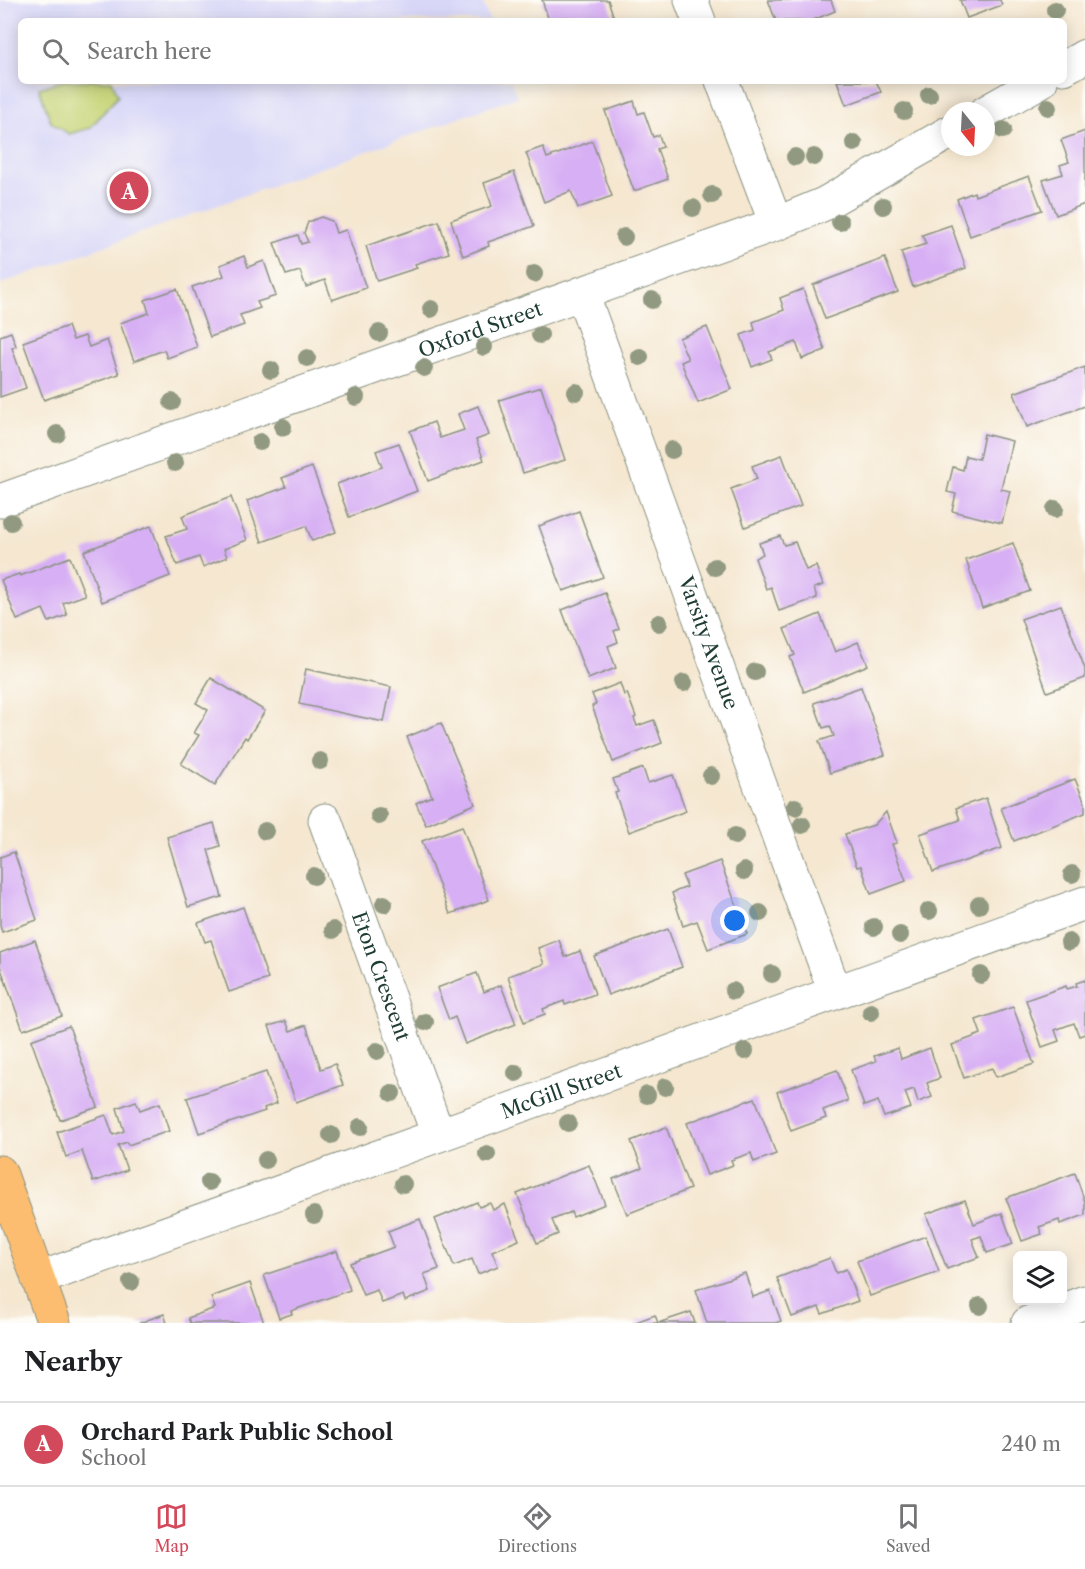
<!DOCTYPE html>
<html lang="en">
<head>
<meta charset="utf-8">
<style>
	body { margin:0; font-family:"Libre Caslon Text",serif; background:#f6f6f6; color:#202124 }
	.controls { position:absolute; right:18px; bottom:18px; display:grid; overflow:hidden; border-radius:9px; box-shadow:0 3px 15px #0003 }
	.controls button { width:54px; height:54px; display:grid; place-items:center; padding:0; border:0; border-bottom:2px solid #e0e0e0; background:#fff; color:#202124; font:30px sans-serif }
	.compass { position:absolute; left:941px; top:102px; width:54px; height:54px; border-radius:50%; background:#fff; box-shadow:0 3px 15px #0003; rotate:162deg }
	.you { position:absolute; left:735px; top:921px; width:21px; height:21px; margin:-15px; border:4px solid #fff; border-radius:50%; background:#1a73e8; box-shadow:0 0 0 9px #1a73e833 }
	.badge { display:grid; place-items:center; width:39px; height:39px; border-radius:50%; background:#d1495b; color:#fff; font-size:20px; font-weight:700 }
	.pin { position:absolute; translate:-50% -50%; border:3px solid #fff; box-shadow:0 2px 6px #0006 }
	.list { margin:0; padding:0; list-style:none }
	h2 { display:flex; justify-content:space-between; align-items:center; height:78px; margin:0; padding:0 24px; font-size:26px }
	h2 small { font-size:20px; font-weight:400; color:#757577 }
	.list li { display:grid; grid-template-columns:39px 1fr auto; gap:18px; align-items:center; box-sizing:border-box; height:84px; padding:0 24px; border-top:2px solid #e0e0e0 }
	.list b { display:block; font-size:22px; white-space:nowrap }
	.list p { margin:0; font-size:20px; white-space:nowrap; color:#757577 }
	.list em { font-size:20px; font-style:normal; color:#757577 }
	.icon { flex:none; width:33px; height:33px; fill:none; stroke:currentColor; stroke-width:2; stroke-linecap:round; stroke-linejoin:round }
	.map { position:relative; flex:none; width:1085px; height:1323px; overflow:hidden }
	.search { position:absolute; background:#fff; box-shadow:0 3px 15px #0003; left:18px; right:18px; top:18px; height:66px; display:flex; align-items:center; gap:15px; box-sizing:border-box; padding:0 21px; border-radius:9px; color:#757577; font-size:22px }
	.sheet { height:162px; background:#fff }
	nav { display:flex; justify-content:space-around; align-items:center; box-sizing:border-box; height:84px; border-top:2px solid #e0e0e0; background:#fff; font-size:16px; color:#757577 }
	nav a { display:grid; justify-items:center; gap:3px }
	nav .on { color:#d1495b }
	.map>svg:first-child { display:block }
	.built { fill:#d8d7f8 }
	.green { fill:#c6d475; stroke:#728854; stroke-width:1.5 }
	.building { fill:#d7aff4 }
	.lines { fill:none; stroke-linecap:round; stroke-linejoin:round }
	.minor-casing { stroke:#8a9282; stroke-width:35 }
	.major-casing { stroke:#8a9282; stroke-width:35 }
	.minor { stroke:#fff; stroke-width:33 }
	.major { stroke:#fcbd6f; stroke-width:33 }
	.tree { fill:#919a81 }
	.labels { text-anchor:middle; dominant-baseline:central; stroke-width:4.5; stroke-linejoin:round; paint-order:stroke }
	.street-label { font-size:20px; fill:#1f3d34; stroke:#fdfcf7 }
</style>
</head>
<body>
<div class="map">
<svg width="1085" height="1323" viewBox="0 0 1085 1323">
	<rect width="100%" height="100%" fill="#fdfcf7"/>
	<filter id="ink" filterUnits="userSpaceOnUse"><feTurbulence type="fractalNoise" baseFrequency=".0167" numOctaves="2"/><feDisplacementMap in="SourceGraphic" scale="12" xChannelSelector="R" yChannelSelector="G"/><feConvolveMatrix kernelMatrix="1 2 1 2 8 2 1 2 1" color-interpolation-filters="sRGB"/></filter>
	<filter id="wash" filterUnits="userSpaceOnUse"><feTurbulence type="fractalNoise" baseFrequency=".008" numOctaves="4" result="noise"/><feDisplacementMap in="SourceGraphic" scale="24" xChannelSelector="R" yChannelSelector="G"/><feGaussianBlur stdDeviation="1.35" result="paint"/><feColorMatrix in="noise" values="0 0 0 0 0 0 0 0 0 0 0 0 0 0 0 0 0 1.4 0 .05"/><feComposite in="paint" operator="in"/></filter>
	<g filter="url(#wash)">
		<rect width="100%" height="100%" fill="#f5e7d0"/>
		<polygon class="built" points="0,0 482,0 490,21 21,21 21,81 511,81 517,97 0,284"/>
		<polygon class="green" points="63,81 112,81 118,96 90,128 69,134 51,122 39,88"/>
		<g id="blocks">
			<g class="building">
				<polygon points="542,0 608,0 615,21 568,21 567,17 556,21 549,21"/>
				<polygon points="768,0 831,0 835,11 811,21 776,21"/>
				<polygon points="960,0 1000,0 1002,5 967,18"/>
				<polygon points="837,81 876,81 881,92 846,105"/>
				<polygon points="634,101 638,114 644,112 653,137 659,135 663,147 657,149 668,179 634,191 605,111"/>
				<polygon points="1085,131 1085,204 1056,215 1043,180 1063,174 1060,165 1069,162 1061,140"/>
				<polygon points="592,141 612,196 578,208 571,191 544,202 526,153 543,147 547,158"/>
				<polygon points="514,172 534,226 488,242 489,246 463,256 451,220 492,206 484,183"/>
				<polygon points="1029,176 1042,210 970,236 957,199 974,192 975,196"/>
				<polygon points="321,217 332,221 336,233 346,230 366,288 332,300 325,280 306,287 300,271 286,275 274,243 298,235 301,244 308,242 304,233 308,222"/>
				<polygon points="439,221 449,253 415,264 417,268 377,281 366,246"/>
				<polygon points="951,225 966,268 913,287 901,252 926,244 922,235"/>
				<polygon points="244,256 248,267 264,261 276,296 257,302 260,308 240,315 244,325 210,337 192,287 224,276 220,265"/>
				<polygon points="885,258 898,292 825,319 813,285"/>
				<polygon points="177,289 197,347 167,358 164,350 134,361 120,323 149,313 145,300"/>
				<polygon points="803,289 825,350 802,359 796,342 769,352 772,359 752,367 741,335 755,330 753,322 784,310 780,298"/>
				<polygon points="68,326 73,340 85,336 89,347 107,340 119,374 44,400 23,342"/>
				<polygon points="707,327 732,389 698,403 681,362 688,359 679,338"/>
				<polygon points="11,332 16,346 12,348 26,388 0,397 0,336"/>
				<polygon points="1085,367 1085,406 1027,427 1014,393"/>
				<polygon points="541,387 565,460 523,473 499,400"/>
				<polygon points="478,406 489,435 476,440 484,460 428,481 410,431 434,422 440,438 464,430 458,414"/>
				<polygon points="984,434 1012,441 1001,489 1010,491 1002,523 952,511 956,494 947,492 953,467 963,470 966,456 979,459"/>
				<polygon points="399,443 417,491 349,517 337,484 382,467 376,451"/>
				<polygon points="782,455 801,506 745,527 731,489 757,479 752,466"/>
				<polygon points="312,467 336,532 312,541 306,526 262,542 247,501 286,487 282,478"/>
				<polygon points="231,497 247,540 224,549 227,557 203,567 199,557 177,565 166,536 187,529 182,516"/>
				<polygon points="579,511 603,577 563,591 539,526"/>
				<polygon points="151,526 170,576 102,602 84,551"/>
				<polygon points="780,536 784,545 795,542 806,570 816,566 823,585 814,588 817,598 779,611 771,587 766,589 755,558 763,554 759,543"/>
				<polygon points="1013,543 1030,591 982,608 966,560"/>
				<polygon points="70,557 85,595 63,603 67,615 49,622 43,609 17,620 1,580 19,574 20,576"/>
				<polygon points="605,593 619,629 614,631 618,642 608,646 616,668 588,679 562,610"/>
				<polygon points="1061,605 1085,669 1085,678 1047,692 1021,619"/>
				<polygon points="820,614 835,652 858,642 868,665 804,692 790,657 795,655 784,629"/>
				<polygon points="306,669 391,687 384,722 299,704"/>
				<polygon points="211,678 265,711 247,739 245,737 215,785 181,764 199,735 194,733 208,710 196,703"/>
				<polygon points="620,683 624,695 627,693 636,717 634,718 637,726 654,720 662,743 613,762 592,706 596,704 592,694"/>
				<polygon points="861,687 885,755 830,773 819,741 834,736 830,726 823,728 814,703"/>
				<polygon points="441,723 475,804 426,825 416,803 432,796 407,737"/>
				<polygon points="643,768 648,783 673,775 686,811 629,832 615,793 618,792 613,779"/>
				<polygon points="1075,779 1085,803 1085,813 1014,841 1001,808"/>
				<polygon points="986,798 1002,848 933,872 920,834 960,820 956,808"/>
				<polygon points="886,812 897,843 892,844 906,881 871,894 861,866 857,867 845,834 874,825"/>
				<polygon points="214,823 220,846 208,850 222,897 188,907 167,837"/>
				<polygon points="462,826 489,900 450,914 422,841"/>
				<polygon points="14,852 37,920 2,932 0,926 0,857"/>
				<polygon points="720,861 747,934 708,949 697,921 683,926 672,893 687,887 682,875"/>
				<polygon points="243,907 268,979 229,992 211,940 205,942 198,923"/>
				<polygon points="668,929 682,967 608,995 594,956"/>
				<polygon points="35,940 62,1016 23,1030 0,966 0,953"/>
				<polygon points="559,940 565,957 580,951 595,994 565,1005 564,1001 543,1009 545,1014 524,1022 508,976 544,964 538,948"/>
				<polygon points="477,973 484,992 501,985 516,1024 465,1044 455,1017 449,1020 437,988"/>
				<polygon points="1085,980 1085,1034 1079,1036 1074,1023 1055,1030 1059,1041 1042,1047 1026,1000 1066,986 1067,989 1077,986 1076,983"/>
				<polygon points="1013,1007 1034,1064 996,1077 992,1068 964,1078 952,1045 981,1034 976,1020"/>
				<polygon points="286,1021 290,1031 306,1025 321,1069 335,1064 343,1085 296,1102 269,1026"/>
				<polygon points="69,1026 98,1107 60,1120 31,1040"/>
				<polygon points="898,1048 901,1059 930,1048 940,1078 927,1083 932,1097 918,1102 914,1089 905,1092 911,1108 884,1117 878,1101 864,1106 851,1070 876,1061 874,1056"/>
				<polygon points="837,1070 848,1101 823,1110 826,1118 791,1131 777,1092"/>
				<polygon points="266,1072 277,1103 264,1108 265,1111 199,1133 187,1098"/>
				<polygon points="755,1098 776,1154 754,1162 751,1153 731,1160 733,1165 707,1175 687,1123"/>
				<polygon points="136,1101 140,1110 160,1103 169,1131 128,1145 127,1142 118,1145 127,1170 93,1182 82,1151 66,1157 57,1132 106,1115 113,1135 124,1131 117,1108"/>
				<polygon points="666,1127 690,1189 627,1214 613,1179 642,1168 631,1141"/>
				<polygon points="589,1165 605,1204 573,1217 571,1212 552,1220 558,1234 537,1243 517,1194"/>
				<polygon points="1075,1173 1085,1202 1085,1215 1060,1224 1059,1220 1039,1227 1042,1234 1022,1241 1006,1198"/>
				<polygon points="965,1200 974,1224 1002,1213 1013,1244 987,1253 981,1236 972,1239 979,1257 947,1269 926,1214"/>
				<polygon points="477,1202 479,1207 490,1203 493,1210 505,1204 519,1240 492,1251 498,1266 478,1274 472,1259 454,1266 435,1219"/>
				<polygon points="420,1219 439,1269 424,1274 430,1291 405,1301 403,1295 382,1303 377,1290 363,1295 350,1263 394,1247 388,1231"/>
				<polygon points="926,1236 939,1272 870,1296 857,1261"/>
				<polygon points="337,1251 350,1290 291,1311 292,1314 279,1318 264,1275"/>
				<polygon points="830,1258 836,1273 846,1269 858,1301 822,1314 819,1307 792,1317 777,1278"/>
				<polygon points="745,1273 753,1297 770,1291 781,1321 775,1323 707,1323 696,1290"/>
				<polygon points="250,1283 264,1323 190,1323 188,1318 215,1308 211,1297"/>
				<polygon points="691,1312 695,1323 658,1323"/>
				<polygon points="164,1314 167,1323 139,1323"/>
				<polygon points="655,1315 658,1323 633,1323"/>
			</g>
		</g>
	</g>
	<g filter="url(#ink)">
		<use href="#blocks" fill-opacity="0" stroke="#8a9282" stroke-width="1.5"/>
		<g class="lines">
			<defs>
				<g id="minor">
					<polyline points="691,0 699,21"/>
					<polyline points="1064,68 1085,56"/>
					<polyline points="722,81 776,224"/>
					<polyline points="986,112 1041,81"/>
					<path id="s1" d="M582,293L835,992"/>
					<path id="s2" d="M0,501L776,224L824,204L950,132"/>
					<path id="s3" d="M325,820L438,1135"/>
					<path id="s4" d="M38,1279L1085,903"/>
					<polyline points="1028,1323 1085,1302"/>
				</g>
				<polyline id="major" points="0,1172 54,1323"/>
			</defs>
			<use href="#minor" class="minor-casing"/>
			<use href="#major" class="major-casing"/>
			<use href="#minor" class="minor"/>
			<use href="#major" class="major"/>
		</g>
		<g class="tree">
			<circle cx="1055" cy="10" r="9"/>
			<circle cx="929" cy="95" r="9"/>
			<circle cx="1048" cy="107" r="9"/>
			<circle cx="904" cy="111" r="9"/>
			<circle cx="1003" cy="130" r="9"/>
			<circle cx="854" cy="143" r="9"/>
			<circle cx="795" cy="157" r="9"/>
			<circle cx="814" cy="157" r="9"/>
			<circle cx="712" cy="195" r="9"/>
			<circle cx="883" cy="206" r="9"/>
			<circle cx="693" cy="208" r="9"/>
			<circle cx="840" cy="222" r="9"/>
			<circle cx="624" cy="237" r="9"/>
			<circle cx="534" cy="274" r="9"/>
			<circle cx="652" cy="300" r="9"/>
			<circle cx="431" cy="309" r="9"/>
			<circle cx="379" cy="333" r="9"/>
			<circle cx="540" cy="335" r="9"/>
			<circle cx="484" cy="347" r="9"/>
			<circle cx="640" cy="357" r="9"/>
			<circle cx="307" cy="358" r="9"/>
			<circle cx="424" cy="368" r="9"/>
			<circle cx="271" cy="370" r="9"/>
			<circle cx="576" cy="392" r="9"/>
			<circle cx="356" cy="397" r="9"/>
			<circle cx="172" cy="402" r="9"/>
			<circle cx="283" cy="427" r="9"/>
			<circle cx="57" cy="434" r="9"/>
			<circle cx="260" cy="442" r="9"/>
			<circle cx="672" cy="450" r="9"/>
			<circle cx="175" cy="463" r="9"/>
			<circle cx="1055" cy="509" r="9"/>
			<circle cx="11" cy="522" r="9"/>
			<circle cx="715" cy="567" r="9"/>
			<circle cx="659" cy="623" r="9"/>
			<circle cx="755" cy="672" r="9"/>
			<circle cx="684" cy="683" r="9"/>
			<circle cx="320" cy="761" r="9"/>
			<circle cx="711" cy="776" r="9"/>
			<circle cx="795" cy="807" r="9"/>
			<circle cx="379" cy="816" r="9"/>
			<circle cx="802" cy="825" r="9"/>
			<circle cx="265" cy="831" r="9"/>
			<circle cx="735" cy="836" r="9"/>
			<circle cx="744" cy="871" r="9"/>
			<circle cx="1072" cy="874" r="9"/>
			<circle cx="314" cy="876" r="9"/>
			<circle cx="384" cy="904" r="9"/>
			<circle cx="979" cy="905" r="9"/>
			<circle cx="929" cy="911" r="9"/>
			<circle cx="760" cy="913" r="9"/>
			<circle cx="874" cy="927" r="9"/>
			<circle cx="333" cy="930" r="9"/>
			<circle cx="900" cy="935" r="9"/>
			<circle cx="1069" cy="942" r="9"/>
			<circle cx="772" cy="974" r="9"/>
			<circle cx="981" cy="975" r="9"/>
			<circle cx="733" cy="991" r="9"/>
			<circle cx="871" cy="1012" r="9"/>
			<circle cx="425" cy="1022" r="9"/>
			<circle cx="377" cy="1051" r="9"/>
			<circle cx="745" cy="1051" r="9"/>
			<circle cx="516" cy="1073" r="9"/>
			<circle cx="665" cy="1087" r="9"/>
			<circle cx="392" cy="1093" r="9"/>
			<circle cx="647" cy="1095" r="9"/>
			<circle cx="568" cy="1123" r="9"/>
			<circle cx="360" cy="1127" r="9"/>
			<circle cx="331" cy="1135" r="9"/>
			<circle cx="487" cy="1154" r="9"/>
			<circle cx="266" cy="1160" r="9"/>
			<circle cx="209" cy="1182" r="9"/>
			<circle cx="403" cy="1184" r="9"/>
			<circle cx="314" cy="1215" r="9"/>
			<circle cx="131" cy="1282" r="9"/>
			<circle cx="980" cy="1306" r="9"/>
		</g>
	</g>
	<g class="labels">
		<g class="street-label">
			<text stroke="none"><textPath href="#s2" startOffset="510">Oxford Street</textPath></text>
			<text stroke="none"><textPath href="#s1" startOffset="372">Varsity Avenue</textPath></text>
			<text stroke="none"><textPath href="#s3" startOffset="166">Eton Crescent</textPath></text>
			<text stroke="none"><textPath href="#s4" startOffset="556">McGill Street</textPath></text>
		</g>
	</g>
</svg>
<div class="controls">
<button><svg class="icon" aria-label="layers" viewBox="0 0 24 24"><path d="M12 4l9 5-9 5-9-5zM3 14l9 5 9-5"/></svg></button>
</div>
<svg class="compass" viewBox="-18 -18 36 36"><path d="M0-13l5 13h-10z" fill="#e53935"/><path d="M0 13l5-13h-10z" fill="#757577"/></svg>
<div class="you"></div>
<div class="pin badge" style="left:129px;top:191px">A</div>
<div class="search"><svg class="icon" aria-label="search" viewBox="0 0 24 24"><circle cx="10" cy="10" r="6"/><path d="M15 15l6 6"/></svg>Search here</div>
</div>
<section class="sheet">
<h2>Nearby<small></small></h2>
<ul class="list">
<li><span class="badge">A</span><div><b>Orchard Park Public School</b><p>School</p></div><em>240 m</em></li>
</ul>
</section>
<nav>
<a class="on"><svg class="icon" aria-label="map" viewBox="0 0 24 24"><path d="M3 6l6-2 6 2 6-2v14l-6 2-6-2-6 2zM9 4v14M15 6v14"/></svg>Map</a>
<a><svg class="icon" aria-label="directions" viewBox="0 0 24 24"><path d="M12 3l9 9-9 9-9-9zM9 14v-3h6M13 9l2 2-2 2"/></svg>Directions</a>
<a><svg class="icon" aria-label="saved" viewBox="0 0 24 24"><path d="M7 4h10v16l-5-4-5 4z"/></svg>Saved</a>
</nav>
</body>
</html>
